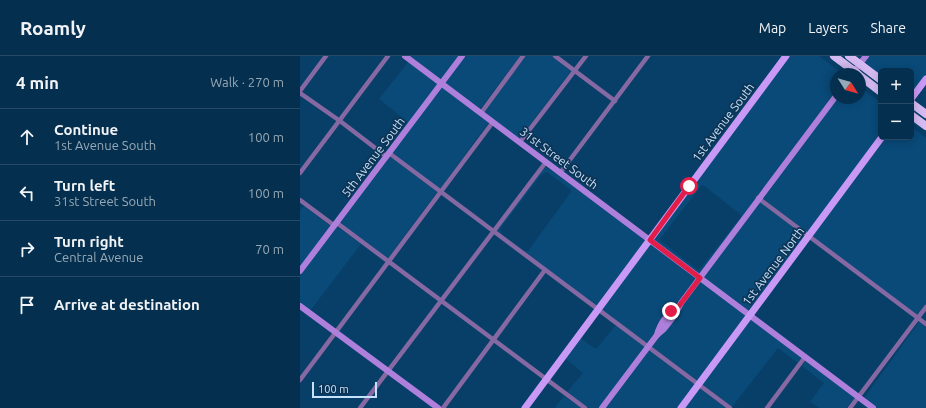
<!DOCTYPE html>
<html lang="en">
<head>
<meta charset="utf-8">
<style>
	body { margin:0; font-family:Ubuntu,sans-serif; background:#0e3755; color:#f1f3f6 }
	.controls { position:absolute; right:12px; top:12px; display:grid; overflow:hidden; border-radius:6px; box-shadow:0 2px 10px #0003 }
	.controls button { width:36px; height:36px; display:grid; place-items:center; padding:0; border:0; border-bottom:1px solid #264a66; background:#052f4e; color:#f1f3f6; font:20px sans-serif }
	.compass { position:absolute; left:530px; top:12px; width:36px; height:36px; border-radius:50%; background:#052f4e; box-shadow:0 2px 10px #0003; rotate:127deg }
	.scale { position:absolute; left:12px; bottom:10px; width:65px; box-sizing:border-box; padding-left:4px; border:2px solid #c6e1fa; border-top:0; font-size:11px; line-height:14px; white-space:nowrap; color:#c6e1fa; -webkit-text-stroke:3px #0d3454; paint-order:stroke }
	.stop { position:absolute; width:12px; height:12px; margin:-9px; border:3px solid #e11d48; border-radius:50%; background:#fff }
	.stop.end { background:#e11d48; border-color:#fff; box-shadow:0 1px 4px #0008 }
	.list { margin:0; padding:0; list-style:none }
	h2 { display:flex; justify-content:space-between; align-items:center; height:52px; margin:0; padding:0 16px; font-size:17px }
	h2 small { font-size:13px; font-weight:400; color:#97a9b6 }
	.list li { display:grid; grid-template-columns:26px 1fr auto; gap:12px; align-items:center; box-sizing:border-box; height:56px; padding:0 16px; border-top:1px solid #264a66 }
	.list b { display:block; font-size:15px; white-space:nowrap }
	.list p { margin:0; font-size:13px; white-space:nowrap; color:#97a9b6 }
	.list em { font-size:13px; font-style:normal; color:#97a9b6 }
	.icon { flex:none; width:22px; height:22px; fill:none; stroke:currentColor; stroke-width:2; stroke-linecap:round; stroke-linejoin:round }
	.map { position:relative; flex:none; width:626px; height:352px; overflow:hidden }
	header { display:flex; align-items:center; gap:24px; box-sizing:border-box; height:56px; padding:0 20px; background:#052f4e; border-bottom:1px solid #264a66 }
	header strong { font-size:19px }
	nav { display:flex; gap:22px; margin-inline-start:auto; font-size:14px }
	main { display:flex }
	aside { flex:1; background:#052f4e }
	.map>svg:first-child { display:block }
	.built { fill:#094a79; fill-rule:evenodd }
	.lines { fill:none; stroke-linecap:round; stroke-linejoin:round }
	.street { stroke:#8669a2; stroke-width:4.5 }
	.secondary { stroke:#af80db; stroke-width:6 }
	.primary { stroke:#c999f6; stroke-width:7 }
	.highway { stroke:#d6bbf2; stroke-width:8 }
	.route { stroke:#e11d48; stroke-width:5 }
	.labels { text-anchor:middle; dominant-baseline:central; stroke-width:3.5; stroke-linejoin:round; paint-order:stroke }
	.street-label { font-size:12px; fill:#c6e1fa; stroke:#0d3454 }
</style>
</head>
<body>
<header>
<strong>Roamly</strong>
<nav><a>Map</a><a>Layers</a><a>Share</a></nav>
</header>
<main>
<aside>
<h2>4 min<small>Walk · 270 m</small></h2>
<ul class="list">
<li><svg class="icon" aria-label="ahead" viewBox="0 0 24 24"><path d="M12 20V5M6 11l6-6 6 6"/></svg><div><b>Continue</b><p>1st Avenue South</p></div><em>100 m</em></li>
<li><svg class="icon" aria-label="left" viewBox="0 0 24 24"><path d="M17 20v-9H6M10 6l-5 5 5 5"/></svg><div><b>Turn left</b><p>31st Street South</p></div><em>100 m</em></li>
<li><svg class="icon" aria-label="right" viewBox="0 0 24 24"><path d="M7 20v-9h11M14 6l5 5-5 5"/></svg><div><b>Turn right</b><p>Central Avenue</p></div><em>70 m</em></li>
<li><svg class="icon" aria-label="arrive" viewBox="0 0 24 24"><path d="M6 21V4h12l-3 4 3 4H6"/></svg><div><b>Arrive at destination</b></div></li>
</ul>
</aside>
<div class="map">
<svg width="626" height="352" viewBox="0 0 626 352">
	<rect width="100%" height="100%" fill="#073f68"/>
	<g class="built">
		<polygon points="109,0 159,0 141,24"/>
		<polygon points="165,0 220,0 180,53 145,27"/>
		<polygon points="226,0 251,0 271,15 219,83 184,56"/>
		<path d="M489,0H519L543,18H536V35L399,218L353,184ZM403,129L440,158L441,161L400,213L398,214L361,185L360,183L401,130Z"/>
		<polygon points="569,0 626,0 626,19 611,39 611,15 581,15 581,21 563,8"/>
		<polygon points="109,5 138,27 86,97 85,97 108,66 79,43"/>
		<polygon points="142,30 189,66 140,133 92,97"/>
		<polygon points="560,31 581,47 581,79 508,177 462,142 537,42 560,42"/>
		<polygon points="611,70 626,82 626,247 617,259 512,180 586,81 611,81"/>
		<polygon points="90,101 137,136 88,202 40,167"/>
		<path d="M245,111L259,119L347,184L297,251L196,174ZM246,116L248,117L271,134V136L228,195H225L202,178L200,173L240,120Z"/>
		<polygon points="459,145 505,180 448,255 403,221"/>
		<polygon points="4,150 31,171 0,211 0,154"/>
		<polygon points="37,171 61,188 10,255 0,247 0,219"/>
		<polygon points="351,187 396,222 377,248 369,254 357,268 355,278 347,288 301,254"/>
		<polygon points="400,225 446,260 398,325 351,291 359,281 366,275 377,261 381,251"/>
		<polygon points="450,263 502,301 498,307 478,292 432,351 402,328"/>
		<polygon points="619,266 626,271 626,352 577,352 564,342"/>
		<polygon points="316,269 345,291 299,352 289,352 267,336 283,317 265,302 280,282 296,293"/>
		<polygon points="349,294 395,329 377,352 306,352"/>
		<polygon points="506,304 555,341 547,352 520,352 510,346 524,327 502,310"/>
		<polygon points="399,332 426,352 384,352"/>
		<polygon points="264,340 281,352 255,352"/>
	</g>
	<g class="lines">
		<g class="street">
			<polyline points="255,0 315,45"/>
			<polyline points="0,35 26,0"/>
			<polyline points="0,37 40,65 87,101"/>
			<polyline points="181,57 223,0"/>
			<polyline points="220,86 286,0"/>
			<polyline points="89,97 430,352"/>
			<polyline points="0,117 88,0"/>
			<polyline points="260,117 348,0"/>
			<polyline points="458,142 626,268"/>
			<polyline points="0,144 35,170"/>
			<polyline points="37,167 285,352"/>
			<polyline points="0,324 193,66"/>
			<polyline points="60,352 246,106"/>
			<polyline points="143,352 245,214"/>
			<polyline points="467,352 505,301"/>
			<polyline points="550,352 626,251"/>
		</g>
		<g class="secondary">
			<polyline points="105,0 573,352"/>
			<polyline points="552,18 566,0"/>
			<polyline points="0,215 162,0"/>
			<polyline points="0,250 138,352"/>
			<path d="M357,279C360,266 368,257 379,250"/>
			<polyline points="302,352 357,279 364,273 375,259 381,247 536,40"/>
		</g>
		<g class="primary">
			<polyline points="611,43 626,23"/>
			<polyline points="225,352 486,0"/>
			<polyline points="381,352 582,81"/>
		</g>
		<g class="highway">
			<polyline points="534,0 558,18"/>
			<polyline points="549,0 581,24"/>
			<polyline points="560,20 581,36"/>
			<polyline points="611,47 626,58"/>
			<polyline points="611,59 626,70"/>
		</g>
	</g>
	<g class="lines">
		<polyline class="route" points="371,255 379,250 400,222 350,184 389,130"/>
	</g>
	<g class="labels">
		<g class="street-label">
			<text transform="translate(423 66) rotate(-53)">1st Avenue South</text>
			<text transform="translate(73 101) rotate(-53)">5th Avenue South</text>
			<text transform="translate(259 102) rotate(37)">31st Street South</text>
			<text transform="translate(473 210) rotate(-53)">1st Avenue North</text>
		</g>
	</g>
</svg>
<div class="controls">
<button>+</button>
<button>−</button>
</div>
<svg class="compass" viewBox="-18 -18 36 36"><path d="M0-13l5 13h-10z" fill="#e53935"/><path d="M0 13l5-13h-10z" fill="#97a9b6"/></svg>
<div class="scale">100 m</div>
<div class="stop" style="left:389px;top:130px"></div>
<div class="stop end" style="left:371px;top:255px"></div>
</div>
</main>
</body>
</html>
